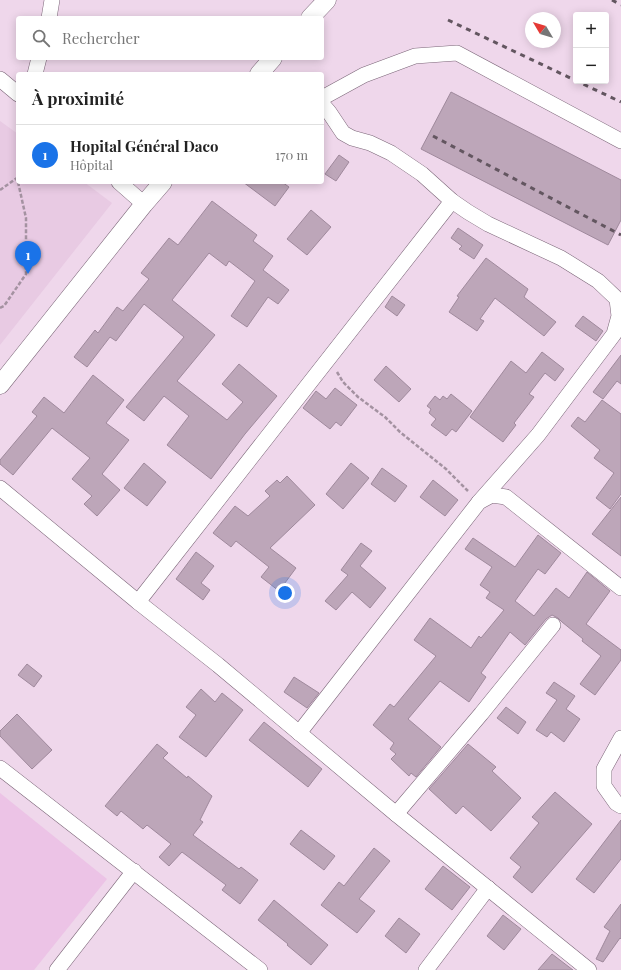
<!DOCTYPE html>
<html lang="fr">
<head>
<meta charset="utf-8">
<style>
	body { margin:0; font-family:"Playfair Display",serif; background:#f6f6f6; color:#222 }
	.controls { position:absolute; right:12px; top:12px; display:grid; overflow:hidden; border-radius:4px; box-shadow:0 2px 10px #0003 }
	.controls button { width:36px; height:36px; display:grid; place-items:center; padding:0; border:0; border-bottom:1px solid #e0e0e0; background:#fff; color:#222; font:20px sans-serif }
	.compass { position:absolute; left:525px; top:12px; width:36px; height:36px; border-radius:50%; background:#fff; box-shadow:0 2px 10px #0003; rotate:308deg }
	.you { position:absolute; left:285px; top:593px; width:14px; height:14px; margin:-10px; border:3px solid #fff; border-radius:50%; background:#1a73e8; box-shadow:0 0 0 6px #1a73e833 }
	.badge { display:grid; place-items:center; width:26px; height:26px; border-radius:50%; background:#1a73e8; color:#fff; font-size:13px; font-weight:700 }
	.pin { position:absolute; translate:-50% -33px; filter:drop-shadow(0 1px 2px #0008) }
	.pin::after { content:''; position:absolute; top:21px; width:14px; height:12px; background:inherit; clip-path:polygon(0 0,100% 0,50% 100%) }
	.list { margin:0; padding:0; list-style:none }
	h2 { display:flex; justify-content:space-between; align-items:center; height:52px; margin:0; padding:0 16px; font-size:17px }
	h2 small { font-size:13px; font-weight:400; color:#767676 }
	.list li { display:grid; grid-template-columns:26px 1fr auto; gap:12px; align-items:center; box-sizing:border-box; height:60px; padding:0 16px; border-top:1px solid #e0e0e0 }
	.list b { display:block; font-size:15px; white-space:nowrap }
	.list p { margin:0; font-size:13px; white-space:nowrap; color:#767676 }
	.list em { font-size:13px; font-style:normal; color:#767676 }
	.icon { flex:none; width:22px; height:22px; fill:none; stroke:currentColor; stroke-width:2; stroke-linecap:round; stroke-linejoin:round }
	.map { position:relative; flex:none; width:621px; height:970px; overflow:hidden }
	.search { position:absolute; background:#fff; box-shadow:0 2px 10px #0003; left:16px; top:16px; width:308px; height:44px; display:flex; align-items:center; gap:10px; box-sizing:border-box; padding:0 14px; border-radius:4px; color:#767676; font-size:15px }
	.panel { position:absolute; background:#fff; box-shadow:0 2px 10px #0003; left:16px; top:72px; width:308px; height:112px; border-radius:4px }
	.map>svg:first-child { display:block }
	.built { fill:#e8cae3 }
	.green { fill:#ecc3e6 }
	.building { fill:#bda6b9; stroke:#9f899c }
	.lines { fill:none; stroke-linecap:round; stroke-linejoin:round }
	.minor-casing { stroke:#7b6678; stroke-width:16 }
	.tertiary-casing { stroke:#7b6678; stroke-width:19 }
	.path { stroke:#a492a1; stroke-width:2.5; stroke-dasharray:4 2; stroke-linecap:butt }
	.minor { stroke:#fff; stroke-width:15 }
	.tertiary { stroke:#fff; stroke-width:18 }
	.rail { stroke:#635660; stroke-width:3; stroke-dasharray:5 5; stroke-linecap:butt }
</style>
</head>
<body>
<div class="map">
<svg width="621" height="970" viewBox="0 0 621 970">
	<rect width="100%" height="100%" fill="#efd7eb"/>
	<polygon class="built" points="0,121 18,134 18,182 84,182 112,203 0,345"/>
	<polygon class="green" points="0,793 107,879 34,970 0,970"/>
	<g class="building">
		<polygon points="451,92 621,180 621,220 608,245 421,149"/>
		<polygon points="339,155 349,162 336,181 325,174"/>
		<polygon points="243,182 282,182 289,187 275,206"/>
		<polygon points="212,201 257,235 253,241 273,256 263,270 289,290 278,304 268,297 247,327 231,316 255,281 229,261 226,266 209,253 172,300 215,335 177,381 227,420 243,402 222,384 239,364 277,396 245,434 211,479 167,445 189,416 164,396 144,421 126,407 184,337 144,304 116,341 110,337 87,367 74,357 95,330 98,333 117,307 123,311 149,279 141,273 169,238 178,245"/>
		<polygon points="311,210 331,227 307,255 287,239"/>
		<polygon points="458,228 483,245 474,259 459,249 462,246 451,238"/>
		<polygon points="486,258 528,289 524,297 556,322 544,336 495,298 480,319 484,321 477,331 449,312 459,297 457,296"/>
		<polygon points="392,296 405,305 397,316 385,307"/>
		<polygon points="583,316 603,331 596,341 575,326"/>
		<polygon points="542,352 564,369 555,381 545,373 529,394 534,397 514,423 516,425 503,442 470,417 511,361 526,373"/>
		<polygon points="621,355 621,384 617,381 603,399 593,392"/>
		<polygon points="386,366 411,389 399,402 374,380"/>
		<polygon points="93,375 124,400 106,423 129,440 102,474 120,490 97,516 84,504 92,496 72,479 90,458 52,428 13,475 0,464 0,460 37,416 32,412 44,397 64,413"/>
		<polygon points="335,388 357,405 341,426 336,422 330,429 303,408 316,391 326,399"/>
		<polygon points="451,394 472,411 456,432 452,429 446,436 431,425 436,419 429,413 431,409 427,406 435,396 440,400 443,396 447,399"/>
		<polygon points="602,400 621,414 621,494 610,509 596,498 614,473 594,458 600,450 571,426 578,417 585,422"/>
		<polygon points="144,463 166,482 147,506 124,488"/>
		<polygon points="351,463 369,478 343,509 326,494"/>
		<polygon points="382,468 407,486 395,502 371,484"/>
		<polygon points="287,476 315,505 270,548 296,568 279,591 261,577 269,567 236,541 231,547 213,533 235,506 248,516 270,496 265,491 277,480 280,483"/>
		<polygon points="433,480 458,500 445,516 420,497"/>
		<polygon points="621,497 621,556 592,534"/>
		<polygon points="538,535 561,553 545,574 538,569 515,601 534,616 556,588 569,598 587,572 610,591 586,624 621,650 621,660 595,695 580,684 601,656 582,641 583,639 562,622 558,618 552,615 546,619 525,645 510,632 481,673 486,677 469,702 440,681 408,719 441,747 416,777 411,773 409,776 391,759 396,754 390,749 394,743 373,725 390,704 394,707 436,656 414,640 430,618 471,648 479,636 481,638 504,610 486,598 490,592 480,585 492,567 465,549 473,538 515,567"/>
		<polygon points="361,543 372,551 360,566 386,588 370,608 352,592 336,610 325,601 348,575 341,570"/>
		<polygon points="196,552 214,566 201,583 210,590 203,600 176,579"/>
		<polygon points="27,664 42,676 34,687 18,675"/>
		<polygon points="294,677 319,693 307,708 284,692"/>
		<polygon points="554,682 575,696 566,709 580,719 564,742 551,732 547,737 536,730 557,700 546,693"/>
		<polygon points="201,689 215,702 222,693 243,710 206,757 179,737 196,715 186,707"/>
		<polygon points="506,707 526,722 518,734 497,718"/>
		<polygon points="17,714 52,750 32,769 0,736 0,731"/>
		<polygon points="264,722 322,769 308,787 249,740"/>
		<polygon points="157,744 168,753 163,758 187,778 188,776 212,796 200,820 203,822 193,835 239,869 241,867 258,880 240,904 222,890 226,885 182,852 169,866 159,857 171,844 147,825 143,829 121,811 117,816 105,806"/>
		<polygon points="468,744 496,767 492,771 521,798 491,831 463,806 456,814 429,789"/>
		<polygon points="555,792 592,824 532,893 513,877 521,867 510,858 539,823 532,817"/>
		<polygon points="621,820 621,859 594,893 576,879"/>
		<polygon points="301,830 335,856 324,870 290,844"/>
		<polygon points="374,848 390,861 359,899 375,911 357,933 321,905 339,882 344,886"/>
		<polygon points="443,866 470,887 452,910 425,889"/>
		<polygon points="274,900 328,945 311,965 287,945 288,944 258,920"/>
		<polygon points="621,904 621,939 620,938 603,962 596,959 610,931 604,927"/>
		<polygon points="503,915 521,929 504,950 487,936"/>
		<polygon points="399,918 420,934 406,953 385,936"/>
		<polygon points="552,954 573,970 538,970"/>
	</g>
	<g class="lines">
		<defs>
			<g id="minor">
				<polyline points="49,18 52,0"/>
				<polyline points="35,74 39,58"/>
				<polyline points="0,79 18,94"/>
				<polyline points="322,98 364,75 415,56 457,53 621,141"/>
				<polyline points="322,104 329,112 343,133 352,138 370,143 391,153 422,174 452,201 468,212 488,224 561,258 598,281 617,299 619,316 614,334 538,435 479,502"/>
				<polyline points="119,182 144,204"/>
				<polyline points="0,488 138,602 218,665 396,814 589,970"/>
				<polyline points="138,602 452,201"/>
				<polyline points="299,733 479,502 492,495 506,497 621,588"/>
				<polyline points="621,738 604,769 604,786 616,803 621,806"/>
				<polyline points="0,768 260,970"/>
				<polyline points="396,814 481,714 553,625"/>
				<polyline points="57,970 134,871"/>
				<polyline points="426,970 488,888"/>
			</g>
			<g id="tertiary">
				<polyline points="310,18 327,0"/>
				<polyline points="259,74 273,58"/>
				<polyline points="0,385 144,204 163,182"/>
			</g>
		</defs>
		<use href="#minor" class="minor-casing"/>
		<use href="#tertiary" class="tertiary-casing"/>
		<g class="path">
			<polyline points="0,190 17,178 18,181"/>
			<polyline points="0,308 4,306 26,274 26,218 18,182"/>
			<polyline points="337,372 343,382 358,397 385,417 400,432 446,469 468,491"/>
		</g>
		<use href="#minor" class="minor"/>
		<use href="#tertiary" class="tertiary"/>
		<g class="rail">
			<polyline points="612,0 621,5"/>
			<polyline points="448,20 621,102"/>
			<polyline points="433,136 621,235"/>
		</g>
	</g>
</svg>
<div class="controls">
<button>+</button>
<button>−</button>
</div>
<svg class="compass" viewBox="-18 -18 36 36"><path d="M0-13l5 13h-10z" fill="#e53935"/><path d="M0 13l5-13h-10z" fill="#767676"/></svg>
<div class="you"></div>
<div class="pin badge" style="left:28px;top:274px">1</div>
<div class="search"><svg class="icon" aria-label="search" viewBox="0 0 24 24"><circle cx="10" cy="10" r="6"/><path d="M15 15l6 6"/></svg>Rechercher</div>
<section class="panel">
<h2>À proximité<small></small></h2>
<ul class="list">
<li><span class="badge">1</span><div><b>Hopital Général Daco</b><p>Hôpital</p></div><em>170 m</em></li>
</ul>
</section>
</div>
</body>
</html>
